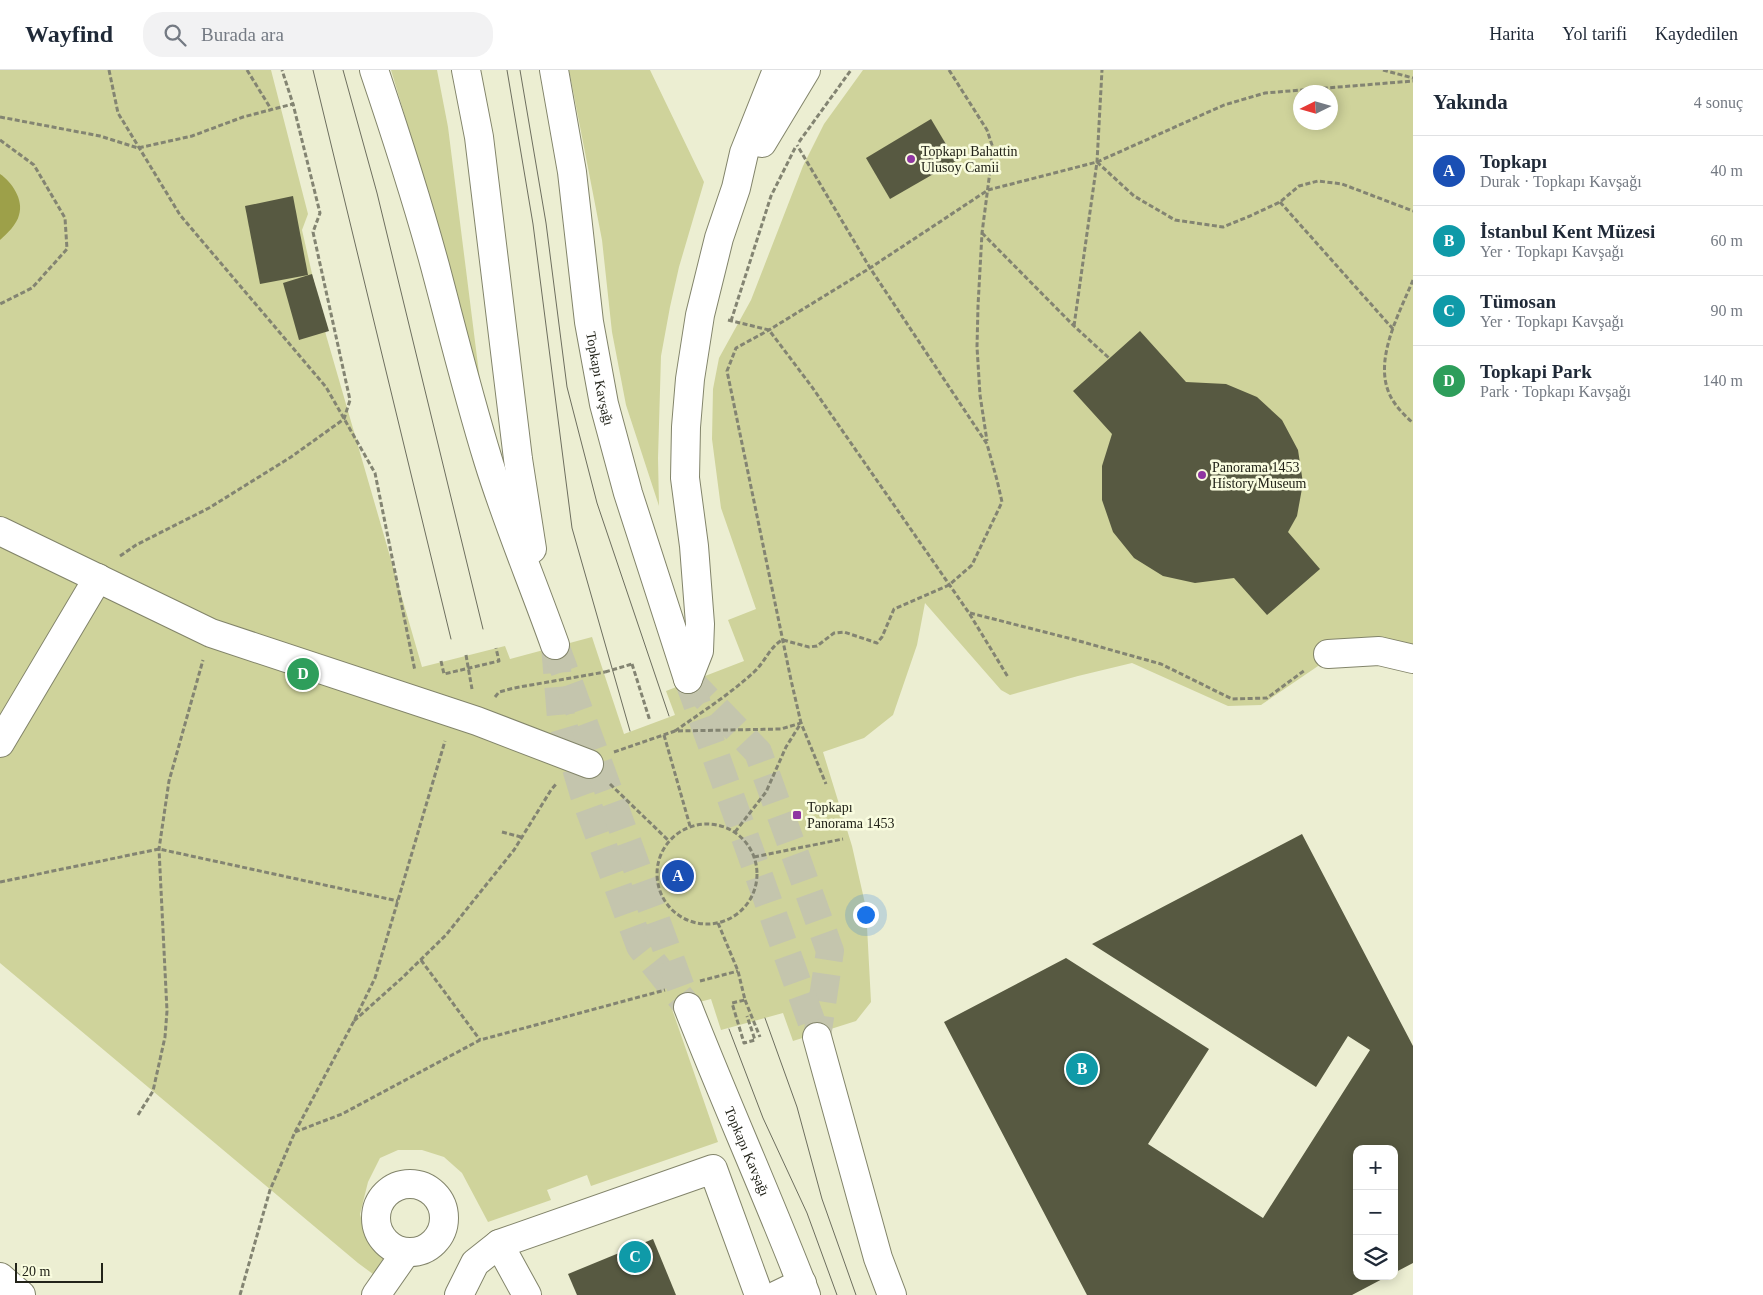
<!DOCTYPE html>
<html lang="tr">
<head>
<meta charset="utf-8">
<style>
	body { margin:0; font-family:Georgia,serif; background:#f2f2f3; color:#1f2937 }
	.controls { position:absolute; right:15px; bottom:15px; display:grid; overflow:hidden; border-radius:10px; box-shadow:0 2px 12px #0003 }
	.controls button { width:45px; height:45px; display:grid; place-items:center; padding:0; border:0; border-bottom:1px solid #e0e1e3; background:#fff; color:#1f2937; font:25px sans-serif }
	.compass { position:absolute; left:1293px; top:15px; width:45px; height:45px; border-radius:50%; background:#fff; box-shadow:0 2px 12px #0003; rotate:265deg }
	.scale { position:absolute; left:15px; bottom:12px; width:88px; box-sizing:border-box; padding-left:5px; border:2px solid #222319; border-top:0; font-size:14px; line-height:18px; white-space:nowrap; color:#222319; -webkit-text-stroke:4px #f9fcdf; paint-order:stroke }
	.you { position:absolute; left:865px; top:844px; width:18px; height:18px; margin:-12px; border:4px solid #fff; border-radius:50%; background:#1a73e8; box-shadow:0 0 0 8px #1a73e833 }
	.badge { display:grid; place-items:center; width:32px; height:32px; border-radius:50%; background:#0f766e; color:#fff; font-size:16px; font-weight:700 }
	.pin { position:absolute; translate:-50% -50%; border:2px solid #fff; box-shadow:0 1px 5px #0006 }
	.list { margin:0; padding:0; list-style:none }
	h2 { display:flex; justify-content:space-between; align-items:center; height:65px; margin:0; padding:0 20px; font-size:21px }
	h2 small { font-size:16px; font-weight:400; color:#747a83 }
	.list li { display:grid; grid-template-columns:32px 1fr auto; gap:15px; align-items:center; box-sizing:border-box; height:70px; padding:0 20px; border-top:1px solid #e0e1e3 }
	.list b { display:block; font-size:19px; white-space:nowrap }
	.list p { margin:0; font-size:16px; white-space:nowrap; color:#747a83 }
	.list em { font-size:16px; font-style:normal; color:#747a83 }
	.icon { flex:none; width:28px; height:28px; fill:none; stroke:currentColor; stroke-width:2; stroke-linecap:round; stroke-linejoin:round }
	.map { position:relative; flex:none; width:1413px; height:1225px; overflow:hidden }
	header { display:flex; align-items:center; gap:30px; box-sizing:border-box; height:70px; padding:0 25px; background:#fff; border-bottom:1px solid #e0e1e3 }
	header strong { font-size:24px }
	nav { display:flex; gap:28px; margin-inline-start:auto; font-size:18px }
	.search { width:350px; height:45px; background:#f2f2f3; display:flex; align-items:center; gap:12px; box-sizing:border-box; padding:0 18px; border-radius:20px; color:#747a83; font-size:19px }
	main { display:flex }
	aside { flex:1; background:#fff }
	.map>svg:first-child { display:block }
	.green { fill:#cfd39b; fill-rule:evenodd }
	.water { fill:#9da049 }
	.building { fill:#575941 }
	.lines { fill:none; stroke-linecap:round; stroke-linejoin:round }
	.minor-tunnel { stroke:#c4c5ad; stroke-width:28; stroke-dasharray:28 14; stroke-linecap:butt }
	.major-tunnel { stroke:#c4c5ad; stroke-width:28; stroke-dasharray:28 14; stroke-linecap:butt }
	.minor-casing { stroke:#82846a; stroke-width:30 }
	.major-casing { stroke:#82846a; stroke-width:30 }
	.path { stroke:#838472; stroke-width:3; stroke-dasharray:5 2.5; stroke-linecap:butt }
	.minor { stroke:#fff; stroke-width:28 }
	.major { stroke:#fff; stroke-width:28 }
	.tram { stroke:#6d6e5e; stroke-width:1 }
	.path-bridge { stroke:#838472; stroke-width:3; stroke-dasharray:5 2.5; stroke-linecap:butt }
	.poi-dot { fill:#8f36a2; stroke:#f9fcdf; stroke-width:2 }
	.labels { text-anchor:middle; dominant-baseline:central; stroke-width:5; stroke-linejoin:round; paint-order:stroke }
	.poi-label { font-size:14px; fill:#222319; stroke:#f9fcdf; text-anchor:start }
	.street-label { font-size:14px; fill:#222319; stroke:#f9fcdf }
</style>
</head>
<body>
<header>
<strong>Wayfind</strong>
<div class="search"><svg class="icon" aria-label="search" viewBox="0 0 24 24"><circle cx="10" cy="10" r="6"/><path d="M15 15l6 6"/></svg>Burada ara</div>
<nav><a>Harita</a><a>Yol tarifi</a><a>Kaydedilen</a></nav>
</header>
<main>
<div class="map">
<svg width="1413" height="1225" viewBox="0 0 1413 1225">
	<rect width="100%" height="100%" fill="#eceed2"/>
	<g class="green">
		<path d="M0,0H271L308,144L302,160L326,265L422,597L505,576L510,589L592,567L624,664L675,645L666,621L744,591L728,550L756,539L721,438L712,369L713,319L719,288L751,230L803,96L824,54L863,0H1413V598L1390,593L1321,594L1261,635L1228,636L1132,593L1078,606L1010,625L1001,620L925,533L917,575L893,645L864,668L823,682L852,776L866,838L871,932L856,951L793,971L783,943L721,960L711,929L672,939L718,1072L591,1116L587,1105L547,1120L551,1130L488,1152L462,1103L444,1087L422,1080H398L380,1088L368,1112L360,1144L366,1169L387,1190L377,1207L358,1193L0,893ZM1300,22H1330V52H1300Z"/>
		<polygon points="391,0 437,0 448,57 482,327 434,143"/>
		<polygon points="569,0 650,0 704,112 679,197 670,237 661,286 658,388 659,436 626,335 612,262 602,170"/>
	</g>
	<path class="water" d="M0,104C12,112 24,130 19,145C17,154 7,164 0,170Z"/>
	<g class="building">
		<polygon points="931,49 956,91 890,129 866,88"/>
		<polygon points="293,126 308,205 260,214 245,136"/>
		<polygon points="312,204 329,261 299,270 283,213"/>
		<polygon points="1140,261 1186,312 1226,314 1257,327 1282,350 1298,380 1303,413 1297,446 1288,462 1320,499 1267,545 1234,508 1195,513 1163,506 1134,488 1113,462 1102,430 1102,396 1112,364 1073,321"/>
		<polygon points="1302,764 1413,976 1413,1193 1394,1203 1394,1079 1357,1079 1357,1206 1388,1206 1352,1225 1087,1225 944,952 1066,888 1209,979 1148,1074 1263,1148 1370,980 1348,966 1316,1017 1092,874"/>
		<polygon points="653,1169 676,1225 577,1225 568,1204"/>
	</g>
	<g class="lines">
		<g class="minor-tunnel">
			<polyline points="555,575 561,648 584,725 640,876 688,937"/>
			<polyline points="688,609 758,682 830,881 817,967"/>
		</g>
		<g class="major-tunnel">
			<polyline points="555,575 688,937"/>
			<polyline points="688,609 817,967"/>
		</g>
		<defs>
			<g id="minor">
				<polyline points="0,461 211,563 477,651 589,694"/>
				<polyline points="1328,584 1379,581 1413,589"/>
				<polyline points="0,673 98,508"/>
				<circle cx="410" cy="1148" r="34"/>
				<polyline points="499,1174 527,1225"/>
				<polyline points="0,1207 21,1225"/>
				<polyline points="376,1225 406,1182"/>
				<polyline points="459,1225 475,1193 499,1174 713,1099 759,1225"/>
				<polyline points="777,1225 802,1213"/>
			</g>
			<g id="major">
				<path d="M374,0C396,65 417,130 435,196C452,260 468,325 488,390C507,452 533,513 555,575"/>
				<polyline points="466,0 479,67 518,389 532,479"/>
				<path id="s1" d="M554,0L572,102L589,252L604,334L628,423L688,609"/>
				<polyline points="762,73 806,0"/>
				<polyline points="688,609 699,581 700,554 694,476 685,408 686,357 690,309 700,245 719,168 736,118 744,83 777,0"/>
				<path id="s2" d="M688,937C726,1034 769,1129 806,1225"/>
				<polyline points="817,967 878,1188 892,1225"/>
			</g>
		</defs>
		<use href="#minor" class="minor-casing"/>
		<use href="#major" class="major-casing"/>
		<g class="path">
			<polyline points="109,0 118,43 180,145 326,317 375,403 415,601"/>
			<polyline points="247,0 271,39"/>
			<polyline points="949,0 987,60 993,78 982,163 978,236 977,277 980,325 987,371"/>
			<polyline points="1383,0 1413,8"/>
			<polyline points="0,47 100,66 138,78 192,66 243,47 293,34 282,0"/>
			<polyline points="0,70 34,95 65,148 67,179 32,218 0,234"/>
			<polyline points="799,72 851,0"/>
			<polyline points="1097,92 1134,126 1175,150 1223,157 1250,146 1280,132 1299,116 1318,111 1342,114 1413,141"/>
			<polyline points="1280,132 1393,259"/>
			<polyline points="982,163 1074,256 1109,288"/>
			<path d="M1413,210C1400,242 1374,288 1389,323C1394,335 1404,345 1413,353"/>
			<polyline points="728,250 769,260 812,317 969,543 1008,607"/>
			<polyline points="731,251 771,126 795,78"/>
			<polyline points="1074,256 1097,92 1102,0"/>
			<polyline points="120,486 136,475 209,438 291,387 344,349 350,330 313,162 320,143 293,34"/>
			<polyline points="970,543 1072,569 1161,594 1232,629 1267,628 1305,600"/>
			<polyline points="783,570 809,577 817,576 834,563 844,562 877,573 882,567 894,539 949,515 972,495 1002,432 997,410 987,374 870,198 797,75"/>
			<polyline points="466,585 472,619"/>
			<polyline points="441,591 444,604 499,591 496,578"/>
			<polyline points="632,594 650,651"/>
			<polyline points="495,627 499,622 514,618 605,602"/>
			<path d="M675,661C702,642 730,624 754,602C765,592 769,578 782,570"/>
			<polyline points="664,665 690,756"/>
			<polyline points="614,682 675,661 781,659 801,653 826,714"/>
			<polyline points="610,714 669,771"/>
			<circle cx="707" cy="804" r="50"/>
			<polyline points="502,762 521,767"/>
			<polyline points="735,762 766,722 786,677 801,653 791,610 727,301 736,278 769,260 870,198 988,120 1097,92 1224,35 1265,23 1413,11"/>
			<polyline points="754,787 843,769"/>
			<polyline points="0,812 159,779 398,831"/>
			<polyline points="718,853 738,901 745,930 732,933 744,973 755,970 747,946"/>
			<polyline points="421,890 480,970"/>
			<polyline points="700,911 738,901"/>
			<polyline points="745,930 760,967"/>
			<polyline points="354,951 402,908 446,865 514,780 551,720 557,713"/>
			<polyline points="138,1045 153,1021 165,967 167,941 159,779 169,711 203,590"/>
			<polyline points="295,1062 342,1044 480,970 665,920"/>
			<polyline points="240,1225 270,1120 295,1062 354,951 375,908 445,671"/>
		</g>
		<use href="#minor" class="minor"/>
		<use href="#major" class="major"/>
		<g class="tram">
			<polyline points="313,0 451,569"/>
			<polyline points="343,0 377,123 483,559"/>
			<polyline points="507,0 533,154 572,458 630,661"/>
			<polyline points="520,0 546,153 567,317 597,433 669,646"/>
			<polyline points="765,948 797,1037 822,1129 856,1225"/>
			<polyline points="729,959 763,1048 807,1143 837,1225"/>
		</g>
		<polyline class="path-bridge" points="605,602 632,594"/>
	</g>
	<g class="poi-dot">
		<circle cx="911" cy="89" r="5"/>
		<circle cx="1202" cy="405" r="5"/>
		<rect x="792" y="740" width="10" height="10" rx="2.5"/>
	</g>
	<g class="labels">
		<g class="poi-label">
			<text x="921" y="81">Topkapı Bahattin<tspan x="921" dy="16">Ulusoy Camii</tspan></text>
			<text x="1212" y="397">Panorama 1453<tspan x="1212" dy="16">History Museum</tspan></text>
			<text x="807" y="737">Topkapı<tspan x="807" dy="16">Panorama 1453</tspan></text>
		</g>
		<g class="street-label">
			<text stroke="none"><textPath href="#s1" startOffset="312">Topkapı Kavşağı</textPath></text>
			<text stroke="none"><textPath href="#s2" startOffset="156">Topkapı Kavşağı</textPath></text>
		</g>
	</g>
</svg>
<div class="controls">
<button>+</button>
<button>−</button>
<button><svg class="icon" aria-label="layers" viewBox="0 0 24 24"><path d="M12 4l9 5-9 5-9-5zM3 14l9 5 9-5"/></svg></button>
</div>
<svg class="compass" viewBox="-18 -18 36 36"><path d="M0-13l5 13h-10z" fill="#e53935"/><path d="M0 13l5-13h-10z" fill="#747a83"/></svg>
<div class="scale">20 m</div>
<div class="you"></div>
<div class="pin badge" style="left:678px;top:806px;background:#1a4fb4">A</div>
<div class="pin badge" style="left:1082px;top:999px;background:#0f9aa8">B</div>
<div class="pin badge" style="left:635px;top:1187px;background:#0f9aa8">C</div>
<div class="pin badge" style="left:303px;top:604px;background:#2e9e5b">D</div>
</div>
<aside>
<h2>Yakında<small>4 sonuç</small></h2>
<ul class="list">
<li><span class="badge" style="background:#1a4fb4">A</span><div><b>Topkapı</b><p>Durak · Topkapı Kavşağı</p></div><em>40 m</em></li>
<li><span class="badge" style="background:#0f9aa8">B</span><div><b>İstanbul Kent Müzesi</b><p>Yer · Topkapı Kavşağı</p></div><em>60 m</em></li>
<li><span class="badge" style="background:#0f9aa8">C</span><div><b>Tümosan</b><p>Yer · Topkapı Kavşağı</p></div><em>90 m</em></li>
<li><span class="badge" style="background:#2e9e5b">D</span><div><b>Topkapi Park</b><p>Park · Topkapı Kavşağı</p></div><em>140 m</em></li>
</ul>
</aside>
</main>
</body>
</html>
